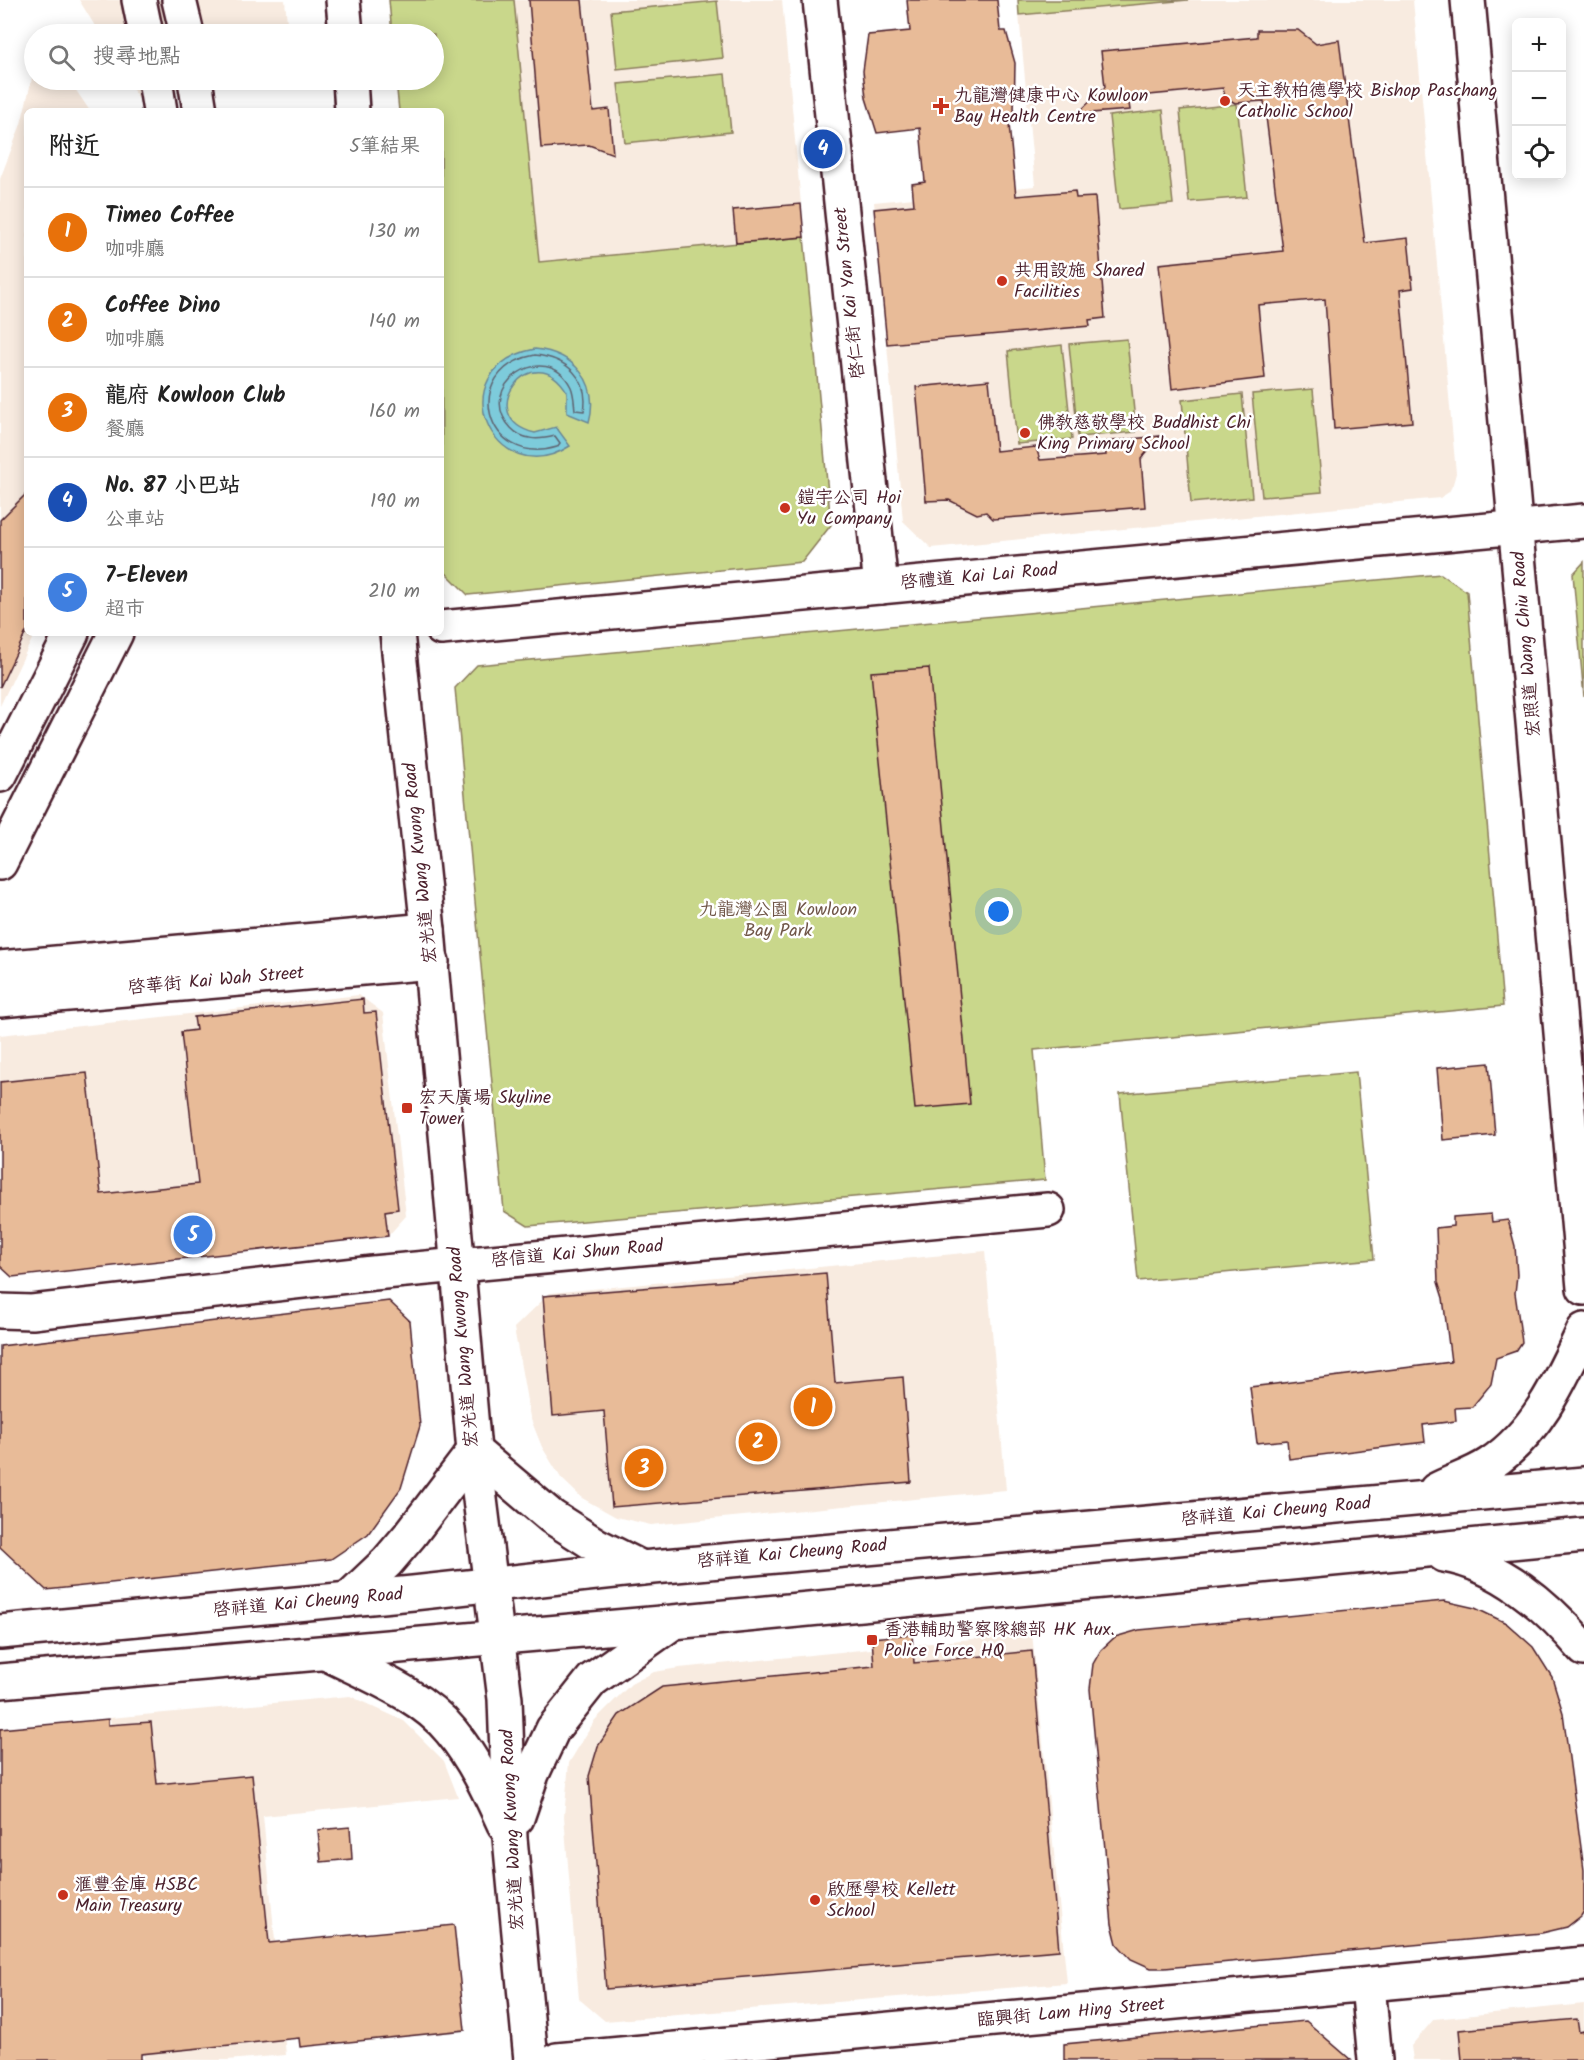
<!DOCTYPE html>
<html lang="zh-TW">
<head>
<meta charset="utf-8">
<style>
	body { margin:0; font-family:Kalam,"LXGW WenKai TC",sans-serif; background:#f2f2f2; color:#222 }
	.controls { position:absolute; right:18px; top:18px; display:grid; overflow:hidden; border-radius:9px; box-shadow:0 3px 15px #0003 }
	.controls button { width:54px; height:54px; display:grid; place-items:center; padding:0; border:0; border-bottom:2px solid #e0e0e0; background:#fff; color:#222; font:30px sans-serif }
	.you { position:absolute; left:999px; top:912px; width:21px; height:21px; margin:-15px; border:4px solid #fff; border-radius:50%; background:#1a73e8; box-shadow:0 0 0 9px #1a73e833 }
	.badge { display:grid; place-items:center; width:39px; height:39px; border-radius:50%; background:#2563eb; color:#fff; font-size:20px; font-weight:700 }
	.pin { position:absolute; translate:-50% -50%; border:3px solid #fff; box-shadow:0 2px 6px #0006 }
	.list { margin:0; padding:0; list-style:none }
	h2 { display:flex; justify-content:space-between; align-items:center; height:78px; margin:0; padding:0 24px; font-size:26px }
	h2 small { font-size:20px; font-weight:400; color:#767676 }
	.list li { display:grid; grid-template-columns:39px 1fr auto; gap:18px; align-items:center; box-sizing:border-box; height:90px; padding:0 24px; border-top:2px solid #e0e0e0 }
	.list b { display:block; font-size:22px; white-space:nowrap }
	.list p { margin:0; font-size:20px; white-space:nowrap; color:#767676 }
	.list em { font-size:20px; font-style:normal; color:#767676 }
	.icon { flex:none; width:33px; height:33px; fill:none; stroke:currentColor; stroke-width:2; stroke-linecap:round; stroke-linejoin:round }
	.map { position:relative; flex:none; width:1584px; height:2060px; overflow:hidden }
	.search { position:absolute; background:#fff; box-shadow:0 3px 15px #0003; left:24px; top:24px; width:420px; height:66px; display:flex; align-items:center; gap:15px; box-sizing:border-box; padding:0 21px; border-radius:33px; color:#767676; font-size:22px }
	.panel { position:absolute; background:#fff; box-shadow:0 3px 15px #0003; left:24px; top:108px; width:420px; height:528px; border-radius:9px }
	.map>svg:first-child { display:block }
	.built { fill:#f8ebe0 }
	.green { fill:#c9d78b; stroke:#8a7b5b; stroke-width:1.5 }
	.water { fill:#7dcbdb; stroke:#698695; stroke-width:1.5 }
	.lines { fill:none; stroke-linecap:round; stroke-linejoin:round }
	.shore { stroke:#5e6471; stroke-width:1.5 }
	.building { fill:#e8bb98; stroke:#4a1f2b; stroke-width:1.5 }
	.minor-casing { stroke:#4a1f2b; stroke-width:38 }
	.major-casing { stroke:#4a1f2b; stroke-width:38 }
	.highway-casing { stroke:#4a1f2b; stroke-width:38 }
	.minor { stroke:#fff; stroke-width:33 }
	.major { stroke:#fff; stroke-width:33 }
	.highway { stroke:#fff; stroke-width:33 }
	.poi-dot { fill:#c8321e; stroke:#fff; stroke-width:2 }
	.labels { text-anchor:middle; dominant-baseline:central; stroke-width:5; stroke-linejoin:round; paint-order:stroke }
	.poi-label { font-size:18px; fill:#4a1f2b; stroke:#fff; text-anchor:start }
	.street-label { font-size:18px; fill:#4a1f2b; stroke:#fff }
	.park-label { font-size:18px; fill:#705648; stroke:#fff }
</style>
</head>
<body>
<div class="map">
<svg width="1584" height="2060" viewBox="0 0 1584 2060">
	<rect width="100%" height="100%" fill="#fff"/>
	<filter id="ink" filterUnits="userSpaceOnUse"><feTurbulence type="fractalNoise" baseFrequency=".0167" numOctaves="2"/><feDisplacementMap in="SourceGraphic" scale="12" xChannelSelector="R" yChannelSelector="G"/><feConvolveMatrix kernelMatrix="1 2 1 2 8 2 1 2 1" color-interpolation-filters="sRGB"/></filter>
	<g filter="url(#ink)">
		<g class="built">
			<polygon points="79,0 285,0 288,34 100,34"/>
			<polygon points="514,0 782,0 804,237 538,262"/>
			<polygon points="1188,0 1413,0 1456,473 1453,484 1449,492 1440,498 931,548 903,521 874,202 1035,186 1019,15"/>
			<polygon points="34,70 34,80 69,80 90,111 27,111 27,633 35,633 0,706 0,179 21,124"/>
			<polygon points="127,80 194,80 142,104"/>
			<polygon points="359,995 383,1013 406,1216 388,1236 12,1277 0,1266 0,1035"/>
			<polygon points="985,1251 1006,1490 651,1525 616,1517 582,1498 561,1478 542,1447 530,1417 514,1328 550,1293"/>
			<polygon points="1032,1633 1067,1983 605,2021 579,1999 564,1816 569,1763 595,1720 631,1684 654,1672 679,1668"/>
			<polygon points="350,1696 404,1721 444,1761 458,1797 263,1816 286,2055 227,2060 144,2060 110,1718"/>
			<polygon points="1584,2004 1584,2060 1413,2060 1411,2046 1434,2019"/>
		</g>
		<g class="green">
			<polygon points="389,0 514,0 539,262 804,237 831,525 802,562 468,595 442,569 441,111 399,111 396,80 434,80 434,34 392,34"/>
			<polygon points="1018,0 1188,0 1019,15"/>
			<polygon points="717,1 723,58 617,69 611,11"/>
			<polygon points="725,74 731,132 625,143 618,84"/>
			<polygon points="1237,104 1247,197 1189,202 1180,110"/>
			<polygon points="1163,110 1173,204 1119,209 1109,116"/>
			<polygon points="1127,339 1136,432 1078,437 1069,344"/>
			<polygon points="1062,345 1072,439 1017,444 1008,351"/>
			<polygon points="1313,389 1322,492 1262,497 1252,394"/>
			<polygon points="1242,394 1252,497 1191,503 1182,400"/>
			<polygon points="1584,562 1584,697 1573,574"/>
			<polygon points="1441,574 1467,592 1503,1006 1034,1050 1045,1180 528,1226 504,1211 455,688 477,665"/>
			<polygon points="1356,1072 1374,1259 1138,1281 1120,1094"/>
		</g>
		<path class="water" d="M535,349C573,353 600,381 589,422L567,413V392C533,334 471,418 535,433L556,427L570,446C493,495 438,368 535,349Z"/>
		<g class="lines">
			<path class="shore" d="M535,355C566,358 590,378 584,411L575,410C574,402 574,394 571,387C546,337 473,387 511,428C523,441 539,440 555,436L560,443L557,447C485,469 459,369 535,355Z"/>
		</g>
		<g class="building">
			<polygon points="529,0 582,0 593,111 609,109 613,154 589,145 541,148"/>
			<polygon points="907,0 997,0 1000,31 1006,31 1015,63 1014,113 1008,114 1016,196 1075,191 1076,198 1095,197 1105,318 1089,320 1090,326 887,344 874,209 914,205 912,184 925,182 920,128 877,133 866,98 863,71 868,35 910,31"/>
			<polygon points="1257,30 1298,30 1316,44 1339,40 1365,243 1408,238 1413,288 1400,290 1412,422 1334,429 1325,299 1258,305 1265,378 1172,389 1159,264 1283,251 1264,101 1235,103 1225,97 1223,88 1128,97 1130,110 1077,114 1105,87 1101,51 1257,37"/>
			<polygon points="801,204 804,237 736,243 733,210"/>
			<polygon points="989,380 996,451 1036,447 1040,460 1106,455 1104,442 1160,436 1141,459 1145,507 993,519 986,512 977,514 949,500 926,501 916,387"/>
			<polygon points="27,493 27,630 0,687 0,520"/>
			<polygon points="929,668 970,1104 915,1109 871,672"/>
			<polygon points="363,999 364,1013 376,1012 398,1209 385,1211 388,1236 12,1277 0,1266 0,1082 87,1073 101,1194 198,1184 181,1032 196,1030 194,1017"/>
			<polygon points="1489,1063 1495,1135 1443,1140 1437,1068"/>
			<polygon points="1491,1214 1492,1222 1508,1220 1515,1246 1517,1275 1515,1293 1522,1342 1516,1351 1496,1358 1491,1384 1472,1407 1455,1408 1456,1421 1423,1425 1425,1442 1289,1459 1287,1440 1257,1443 1250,1387 1451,1362 1443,1298 1438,1282 1436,1228 1453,1226 1453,1217"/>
			<polygon points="826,1273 835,1383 903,1377 911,1482 612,1507 604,1411 553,1416 543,1296"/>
			<polygon points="389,1301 410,1321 420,1426 401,1488 368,1534 331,1559 46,1590 0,1547 0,1346"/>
			<polygon points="1444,1601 1475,1608 1506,1623 1533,1647 1552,1677 1563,1713 1584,1870 1584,1911 1581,1916 1567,1927 1542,1933 1165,1968 1151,1968 1131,1959 1117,1944 1112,1924 1090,1689 1093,1664 1101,1650 1115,1637 1139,1630"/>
			<polygon points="912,1634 914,1663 1032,1651 1059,1950 606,1989 589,1776 598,1746 619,1715 662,1687 874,1666 872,1638"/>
			<polygon points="108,1719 108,1725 151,1722 157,1784 252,1775 269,1943 454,1925 465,2030 300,2047 299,2038 141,2054 141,2060 0,2060 0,1729"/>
			<polygon points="350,1827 352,1859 321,1862 318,1830"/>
			<polygon points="1577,2019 1579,2032 1584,2031 1584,2060 1462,2060 1459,2030"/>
			<polygon points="1306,2021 1351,2060 1064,2060 1064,2044"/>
		</g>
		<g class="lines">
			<defs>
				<g id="minor">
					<polyline points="343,0 346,34"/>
					<polyline points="820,0 881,587"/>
					<polyline points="1468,0 1584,1288"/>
					<polyline points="350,80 352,111"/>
					<polyline points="441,628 1584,521"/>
					<polyline points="397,633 428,930"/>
					<polyline points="0,1311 32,1312 373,1273 1048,1210"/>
					<polyline points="1368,1985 1375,2060"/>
					<polyline points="557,2060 1584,1964"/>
				</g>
				<g id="major">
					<polyline points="0,968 428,930 474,1451 505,1699 510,1838 531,2060"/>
					<polyline points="0,1000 432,962"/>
					<polyline points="474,1451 552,1517 596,1545 642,1568"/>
					<path d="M1436,1490C1453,1481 1474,1475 1490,1464C1537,1433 1561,1379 1584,1330"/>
					<path d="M1444,1555C1499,1564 1548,1606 1584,1649"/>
					<polyline points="347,1600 387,1562 410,1535 474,1451"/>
					<polyline points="0,1632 413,1593 642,1568 1584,1484"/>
					<path d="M326,1653C367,1674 421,1694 451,1731C474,1759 489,1791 504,1824"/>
					<polyline points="0,1681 673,1622 1584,1535"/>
					<polyline points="517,1818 532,1774 553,1729 592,1680 672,1623"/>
				</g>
				<g id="highway">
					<polyline points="139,0 146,34"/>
					<polyline points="179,0 187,34"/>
					<polyline points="155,80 160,111"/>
					<polyline points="195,80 200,111"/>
					<polyline points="0,775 72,633"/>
					<polyline points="0,863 116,633"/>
				</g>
			</defs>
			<use href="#minor" class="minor-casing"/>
			<use href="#major" class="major-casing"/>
			<use href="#highway" class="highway-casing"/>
			<use href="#minor" class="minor"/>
			<use href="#major" class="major"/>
			<use href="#highway" class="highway"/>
		</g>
	</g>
	<g class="poi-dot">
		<circle cx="1225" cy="101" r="6"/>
		<path d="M938 97h6v6h6v6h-6v6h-6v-6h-6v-6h6z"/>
		<circle cx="1002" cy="281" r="6"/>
		<circle cx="1025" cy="433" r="6"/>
		<circle cx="785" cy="508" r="6"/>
		<rect x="401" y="1102" width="12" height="12" rx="3"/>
		<rect x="866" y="1634" width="12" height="12" rx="3"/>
		<circle cx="63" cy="1895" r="6"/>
		<circle cx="815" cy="1900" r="6"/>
	</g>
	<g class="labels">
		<g class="poi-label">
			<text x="1237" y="91">天主教柏德學校 Bishop Paschang<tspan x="1237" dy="21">Catholic School</tspan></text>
			<text x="954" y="96">九龍灣健康中心 Kowloon<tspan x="954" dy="21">Bay Health Centre</tspan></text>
			<text x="1014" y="271">共用設施 Shared<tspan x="1014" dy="21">Facilities</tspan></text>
			<text x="1037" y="423">佛教慈敬學校 Buddhist Chi<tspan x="1037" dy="21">King Primary School</tspan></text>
			<text x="797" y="498">鎧宇公司 Hoi<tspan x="797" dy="21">Yu Company</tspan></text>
			<text x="419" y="1098">宏天廣場 Skyline<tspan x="419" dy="21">Tower</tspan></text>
			<text x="884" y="1630">香港輔助警察隊總部 HK Aux.<tspan x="884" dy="21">Police Force HQ</tspan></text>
			<text x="75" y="1885">滙豐金庫 HSBC<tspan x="75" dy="21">Main Treasury</tspan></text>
			<text x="827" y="1890">啟歷學校 Kellett<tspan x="827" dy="21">School</tspan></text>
		</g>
		<g class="street-label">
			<text transform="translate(850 293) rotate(-96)">啓仁街 Kai Yan Street</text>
			<text transform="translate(979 577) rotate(-5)">啓禮道 Kai Lai Road</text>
			<text transform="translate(1527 644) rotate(-95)">宏照道 Wang Chiu Road</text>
			<text transform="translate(421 863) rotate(-96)">宏光道 Wang Kwong Road</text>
			<text transform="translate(216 981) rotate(-5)">啓華街 Kai Wah Street</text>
			<text transform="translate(577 1254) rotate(-5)">啓信道 Kai Shun Road</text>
			<text transform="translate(464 1347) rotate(-95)">宏光道 Wang Kwong Road</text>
			<text transform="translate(1276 1512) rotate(-5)">啓祥道 Kai Cheung Road</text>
			<text transform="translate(792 1554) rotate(-5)">啓祥道 Kai Cheung Road</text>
			<text transform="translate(308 1603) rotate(-5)">啓祥道 Kai Cheung Road</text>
			<text transform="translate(513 1830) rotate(-93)">宏光道 Wang Kwong Road</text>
			<text transform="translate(1071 2013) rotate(-5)">臨興街 Lam Hing Street</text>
		</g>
		<g class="park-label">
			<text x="778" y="910">九龍灣公園 Kowloon<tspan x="778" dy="21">Bay Park</tspan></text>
		</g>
	</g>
</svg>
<div class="controls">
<button>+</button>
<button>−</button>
<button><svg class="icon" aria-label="locate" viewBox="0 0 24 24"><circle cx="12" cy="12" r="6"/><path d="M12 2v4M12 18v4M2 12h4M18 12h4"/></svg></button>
</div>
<div class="you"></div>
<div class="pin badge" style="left:813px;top:1407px;background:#e8710a">1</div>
<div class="pin badge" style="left:758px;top:1442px;background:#e8710a">2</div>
<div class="pin badge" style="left:644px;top:1468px;background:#e8710a">3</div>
<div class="pin badge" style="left:823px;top:149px;background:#1a4fb4">4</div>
<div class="pin badge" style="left:193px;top:1235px;background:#3f7fe0">5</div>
<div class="search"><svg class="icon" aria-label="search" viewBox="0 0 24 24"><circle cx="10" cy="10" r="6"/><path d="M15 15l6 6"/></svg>搜尋地點</div>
<section class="panel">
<h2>附近<small>5筆結果</small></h2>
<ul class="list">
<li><span class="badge" style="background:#e8710a">1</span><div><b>Timeo Coffee</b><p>咖啡廳</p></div><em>130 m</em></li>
<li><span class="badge" style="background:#e8710a">2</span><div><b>Coffee Dino</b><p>咖啡廳</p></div><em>140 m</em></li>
<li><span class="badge" style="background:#e8710a">3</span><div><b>龍府 Kowloon Club</b><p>餐廳</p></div><em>160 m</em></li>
<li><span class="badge" style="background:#1a4fb4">4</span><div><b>No. 87 小巴站</b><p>公車站</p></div><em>190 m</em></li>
<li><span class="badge" style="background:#3f7fe0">5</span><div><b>7-Eleven</b><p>超市</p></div><em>210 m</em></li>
</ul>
</section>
</div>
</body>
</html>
